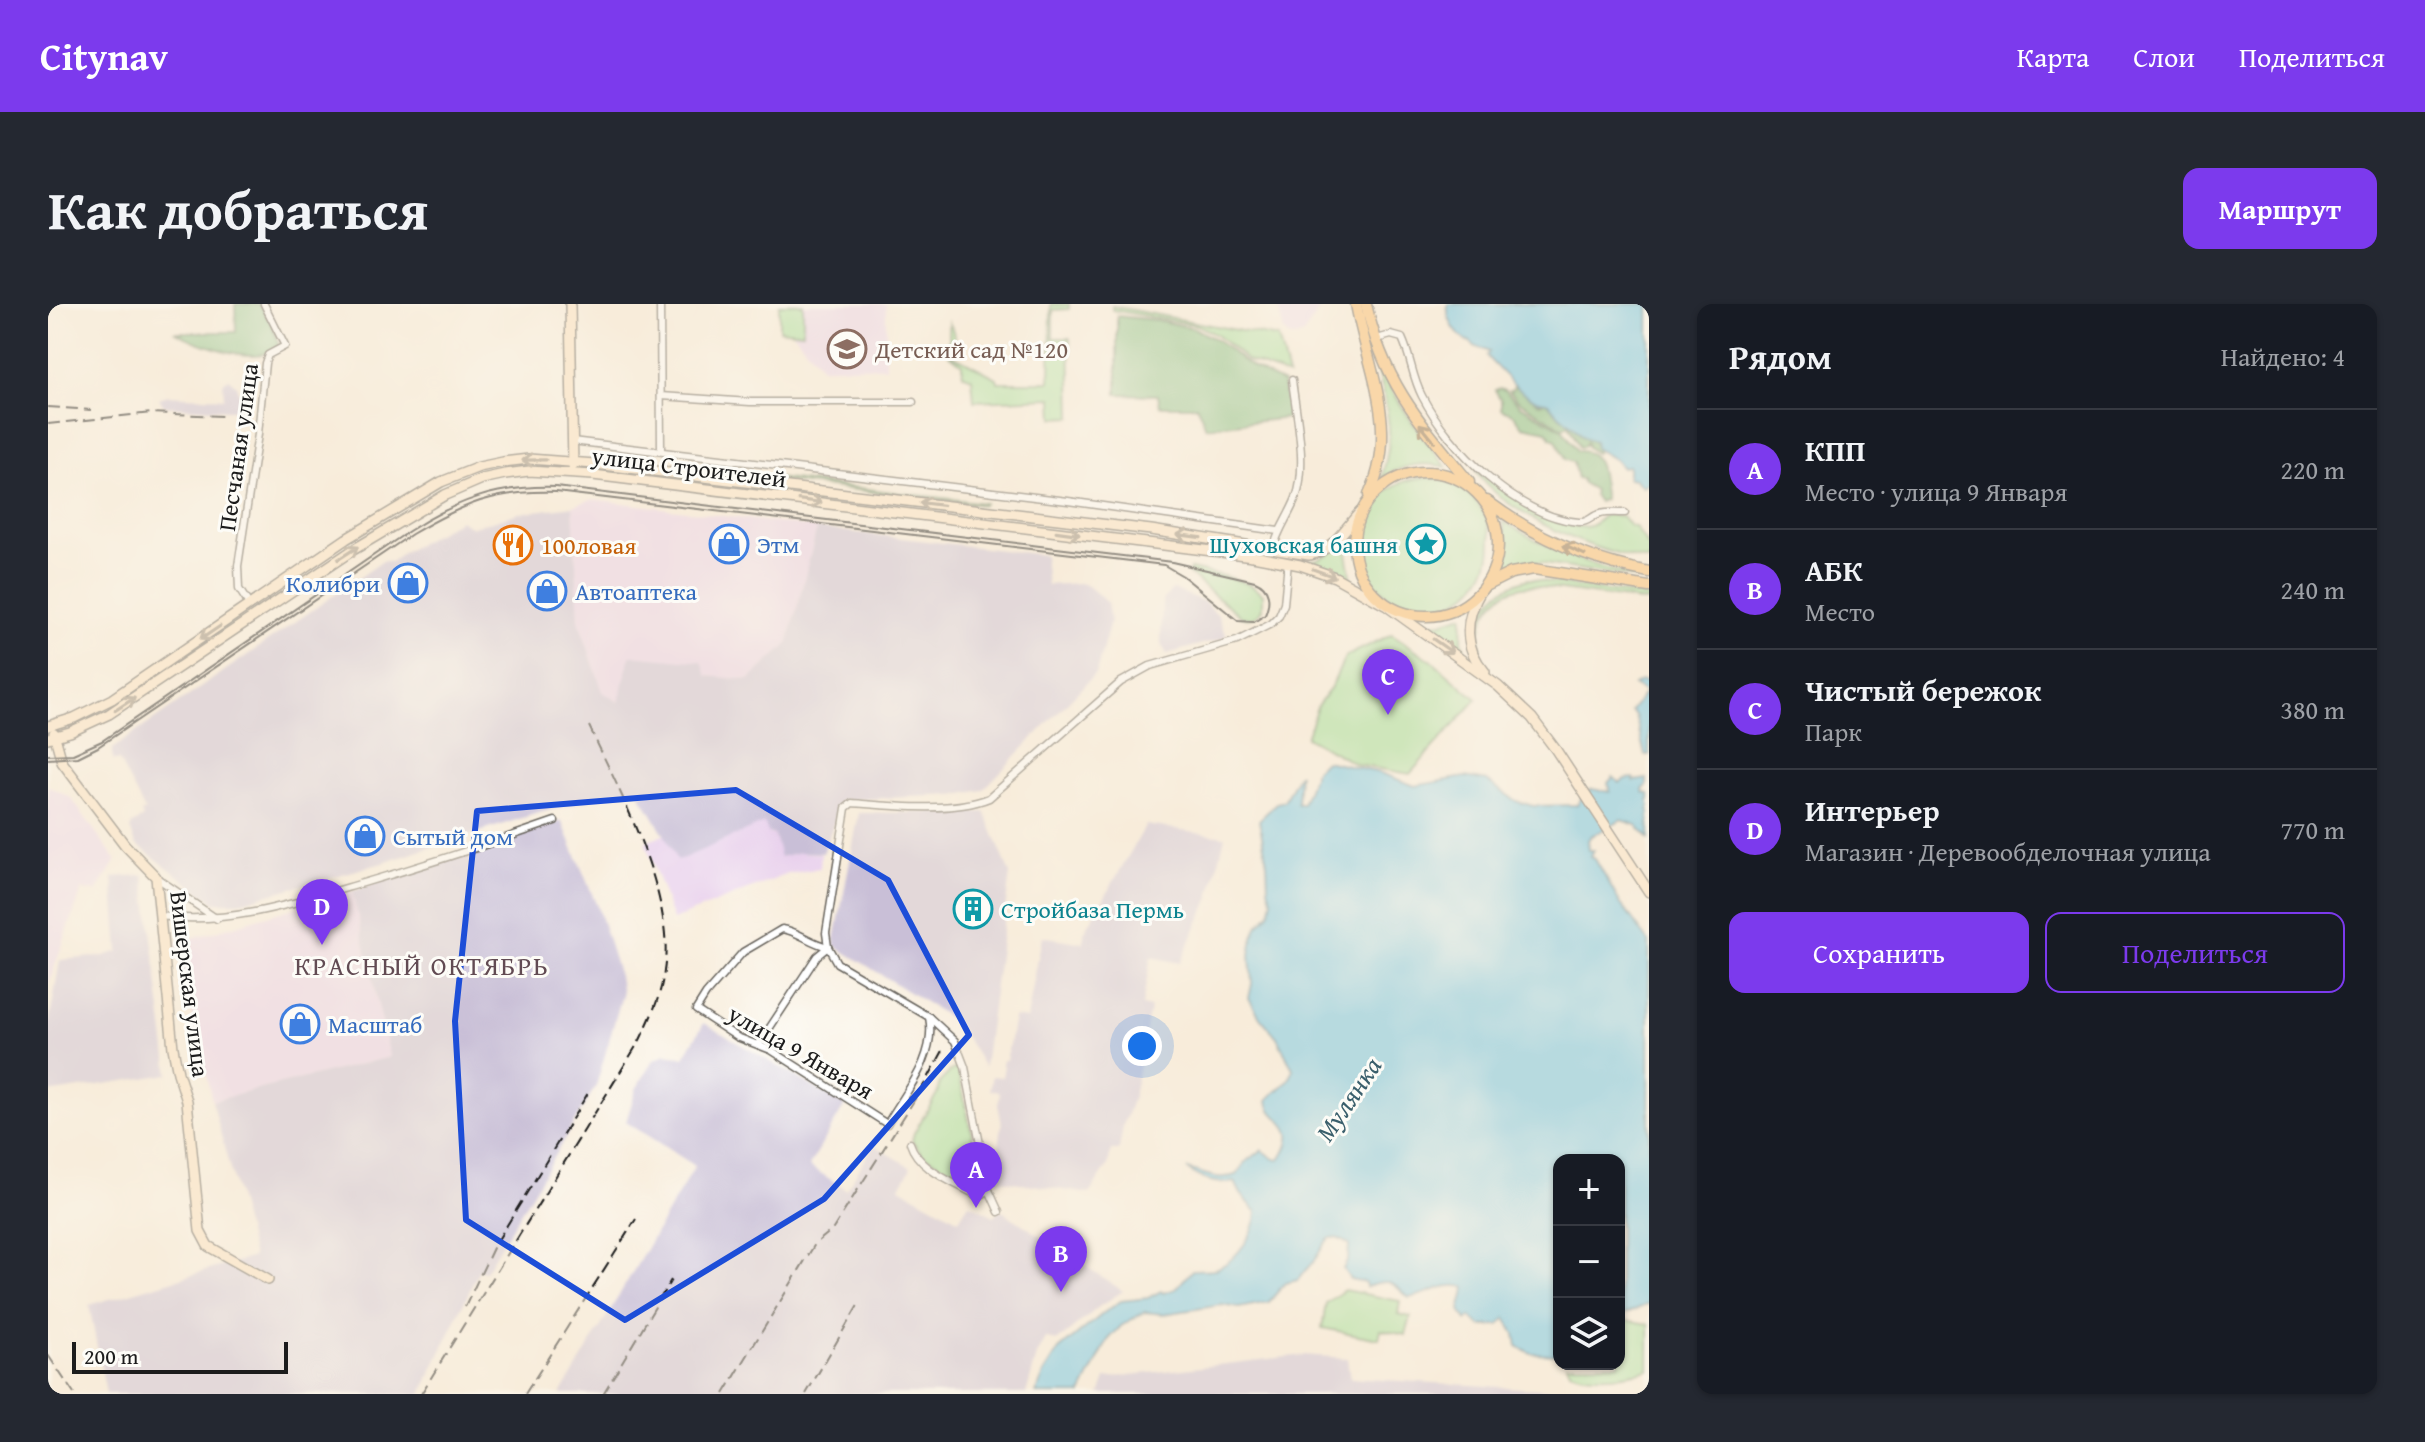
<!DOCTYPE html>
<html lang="ru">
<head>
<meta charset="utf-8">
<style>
	body { margin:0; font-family:"Gentium Book Plus",serif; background:#242831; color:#f1f3f6 }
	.controls { position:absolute; right:24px; bottom:24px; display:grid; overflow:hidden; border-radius:16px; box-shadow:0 2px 6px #0004 }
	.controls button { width:72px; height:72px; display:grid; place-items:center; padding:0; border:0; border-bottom:2px solid #363941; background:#171b24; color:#f1f3f6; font:40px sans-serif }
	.scale { position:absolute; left:24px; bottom:20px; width:216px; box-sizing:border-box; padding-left:8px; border:4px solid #1c1c1c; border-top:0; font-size:22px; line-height:28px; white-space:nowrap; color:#1c1c1c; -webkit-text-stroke:6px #fdfcf7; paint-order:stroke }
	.you { position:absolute; left:1094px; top:742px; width:28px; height:28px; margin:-20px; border:6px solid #fff; border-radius:50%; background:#1a73e8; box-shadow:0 0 0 12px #1a73e833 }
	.badge { display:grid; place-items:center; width:52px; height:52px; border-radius:50%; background:#7c3aed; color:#fff; font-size:26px; font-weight:700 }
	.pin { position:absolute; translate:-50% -66px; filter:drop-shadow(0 2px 4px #0008) }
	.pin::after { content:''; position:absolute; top:42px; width:28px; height:24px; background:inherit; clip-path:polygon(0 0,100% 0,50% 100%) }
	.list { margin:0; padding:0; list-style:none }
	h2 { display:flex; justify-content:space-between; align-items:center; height:104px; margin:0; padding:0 32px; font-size:34px }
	h2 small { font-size:26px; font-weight:400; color:#9ea1a6 }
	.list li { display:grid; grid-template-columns:52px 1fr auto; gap:24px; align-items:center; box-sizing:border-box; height:120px; padding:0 32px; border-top:2px solid #363941 }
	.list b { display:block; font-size:30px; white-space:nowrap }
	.list p { margin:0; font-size:26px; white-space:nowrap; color:#9ea1a6 }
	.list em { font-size:26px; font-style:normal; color:#9ea1a6 }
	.actions { display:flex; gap:16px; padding:24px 32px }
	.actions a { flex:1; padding:18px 0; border:2px solid #7c3aed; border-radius:16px; text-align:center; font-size:28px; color:#7c3aed }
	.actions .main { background:#7c3aed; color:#fff }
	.icon { flex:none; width:44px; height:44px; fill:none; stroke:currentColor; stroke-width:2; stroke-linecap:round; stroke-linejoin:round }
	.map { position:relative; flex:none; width:1601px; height:1090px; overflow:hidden; border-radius:16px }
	header { display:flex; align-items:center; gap:48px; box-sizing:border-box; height:112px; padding:0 40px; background:#7c3aed; color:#fff }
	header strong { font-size:38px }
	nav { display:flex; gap:44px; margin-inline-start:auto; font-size:28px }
	.intro { display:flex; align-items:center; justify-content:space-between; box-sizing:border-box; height:192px; padding:0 48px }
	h1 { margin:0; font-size:56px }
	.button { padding:20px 36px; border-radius:16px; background:#7c3aed; color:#fff; font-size:28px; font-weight:700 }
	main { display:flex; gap:48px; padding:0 48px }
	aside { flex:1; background:#171b24; border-radius:16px; box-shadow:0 2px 6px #0004 }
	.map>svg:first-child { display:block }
	.built { fill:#e9d1ed }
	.industrial { fill:#c9bfd7 }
	.green { fill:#9ddd94; stroke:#5c7c58; stroke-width:2 }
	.forest { fill:#7ebc7e; stroke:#4d6c4d; stroke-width:2 }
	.water { fill:#67c3e5; stroke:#427080; stroke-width:2 }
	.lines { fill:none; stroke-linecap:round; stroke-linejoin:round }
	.street-casing { stroke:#69655e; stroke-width:9 }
	.secondary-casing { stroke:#69655e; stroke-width:12 }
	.primary-casing { stroke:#69655e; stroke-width:13 }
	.street { stroke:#fff; stroke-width:6 }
	.secondary { stroke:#fde5c5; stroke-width:9 }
	.primary { stroke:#fbbd6e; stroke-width:10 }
	.tram { stroke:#1c1c1c; stroke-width:2 }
	.rail { stroke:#1c1c1c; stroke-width:2; stroke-dasharray:12 6; stroke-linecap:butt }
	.oneway { stroke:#8c6c45 }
	.oneway2 { stroke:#988b79 }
	.marked { fill:none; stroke:#1d4ed8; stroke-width:6; stroke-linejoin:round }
	.labels { text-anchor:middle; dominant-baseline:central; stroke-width:6; stroke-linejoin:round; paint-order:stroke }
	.education-label { font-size:24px; fill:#785e54; stroke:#fdfcf7; text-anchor:start }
	.street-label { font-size:24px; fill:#1c1c1c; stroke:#fdfcf7 }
	.shop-label { font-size:24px; fill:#366cbe; stroke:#fdfcf7; text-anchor:start }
	.culture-label { font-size:24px; fill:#0d838f; stroke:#fdfcf7; text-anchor:end }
	.food-label { font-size:24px; fill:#c56008; stroke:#fdfcf7; text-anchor:start }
	.neighbourhood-label { font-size:26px; letter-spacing:2px; fill:#624b53; stroke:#fdfcf7 }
	.water-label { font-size:26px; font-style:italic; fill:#3a5f6c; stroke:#fdfcf7 }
</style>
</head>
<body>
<header>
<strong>Citynav</strong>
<nav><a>Карта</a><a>Слои</a><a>Поделиться</a></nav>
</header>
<div class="intro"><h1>Как добраться</h1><a class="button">Маршрут</a></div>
<main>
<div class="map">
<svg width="1601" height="1090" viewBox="0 0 1601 1090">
	<rect width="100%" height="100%" fill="#fdfcf7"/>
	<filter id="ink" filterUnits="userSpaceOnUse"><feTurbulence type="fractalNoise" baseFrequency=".0125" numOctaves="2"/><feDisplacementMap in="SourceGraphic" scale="16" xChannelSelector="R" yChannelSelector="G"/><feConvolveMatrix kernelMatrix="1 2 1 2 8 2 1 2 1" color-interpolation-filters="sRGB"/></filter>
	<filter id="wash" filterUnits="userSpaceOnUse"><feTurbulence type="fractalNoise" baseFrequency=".006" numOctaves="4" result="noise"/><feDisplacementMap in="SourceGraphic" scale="32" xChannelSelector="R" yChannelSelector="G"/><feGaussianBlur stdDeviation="1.8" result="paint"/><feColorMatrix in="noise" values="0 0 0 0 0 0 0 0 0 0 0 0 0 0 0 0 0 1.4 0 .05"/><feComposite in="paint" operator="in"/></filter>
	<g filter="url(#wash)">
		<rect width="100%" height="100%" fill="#f8ecda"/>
		<g class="built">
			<polygon points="755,0 838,0 838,63 773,63 745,28 755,28"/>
			<polygon points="1229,0 1275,0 1255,31 1248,34 1241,32 1236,28"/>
			<polygon points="544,195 769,224 740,340 701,376 659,372 572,398 555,389 531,318 525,202"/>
			<polygon points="0,482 23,494 68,556 49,588 34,586 0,681"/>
			<polygon points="717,518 721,530 726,531 733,553 752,548 773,550 772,564 740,570 625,616 597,538 617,530"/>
			<polygon points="304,587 342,753 164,797 127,639"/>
		</g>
		<g class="industrial">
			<polygon points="181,74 188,81 193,97 191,105 179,106 116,102 111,94 120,91 176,94 175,78"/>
			<polygon points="525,202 531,318 555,388 571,398 583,351 654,358 659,372 701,376 740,340 769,224 996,251 999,281 1032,279 1040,282 1059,298 1062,318 1048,369 935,486 909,491 794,496 775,549 752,548 732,553 726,531 720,529 716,519 629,557 616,530 590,487 551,493 487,510 335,559 192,598 166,598 88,540 82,525 84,520 95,514 93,509 97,507 71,457 64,457 64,445 335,257 343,258 352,250 412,216 424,223 471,209"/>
			<polygon points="1124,285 1157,298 1170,311 1178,329 1176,334 1119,350 1113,340 1114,298"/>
			<polygon points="937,508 962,570 936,763 908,718 786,641 811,509"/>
			<polygon points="514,517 549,602 571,672 574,691 548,782 437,968 431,966 374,1090 58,1090 41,1001 205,953 164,797 342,753 304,587"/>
			<polygon points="1098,521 1177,532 1162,594 1132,659 1103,653 1094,702 1102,704 1085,793 1075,822 1071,846 1063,846 1060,862 1041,890 947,875 954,820 950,801 952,788 942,786 944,772 954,773 956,762 954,761 955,756 958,756 966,713 979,715 994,632 1036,639 1036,629"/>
			<polygon points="96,571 121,770 0,789 0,725 12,656 56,652 71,647 65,573"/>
			<polygon points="656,719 797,801 761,862 798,885 826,841 863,863 852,883 911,916 921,899 946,912 953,906 1075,987 1052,1002 1010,1037 998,1035 989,1052 978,1090 513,1090 647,862 578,818 588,785 605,757 617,750 636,753"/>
			<polygon points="1255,1051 1299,1054 1302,1074 1577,1090 1052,1090 1058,1074"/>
		</g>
		<g class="green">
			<polygon points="731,0 755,0 755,28 731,25"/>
			<path d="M1003,0H1021V5L1005,6V34H1022L1024,113L1006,114L1005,94L926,97L924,74L914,70V60L901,50V18C907,28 908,40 905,51L949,74L950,78H1002Z"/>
			<path d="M1310,0H1313C1319,18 1323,38 1330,55C1346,96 1371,129 1399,163C1377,157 1353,161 1334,174C1338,157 1342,141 1341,124C1338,82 1321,40 1310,0Z"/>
			<polygon points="1064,2 1230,34 1240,72 1200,57 1168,31 1149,21 1064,6"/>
			<polygon points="628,162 936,199 935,201 639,166"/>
			<path d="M1426,164C1451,182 1510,230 1542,222C1547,220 1552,215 1557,211L1574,212L1582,222L1587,223L1601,244V257C1549,250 1454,210 1426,164Z"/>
			<circle cx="1378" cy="239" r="65"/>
			<path d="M1455,217C1499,245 1549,266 1601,274V276L1490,259H1476L1457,264L1459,239Z"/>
			<path d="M1299,233V249L1304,277L1284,268L1209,249C1251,247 1260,276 1299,233Z"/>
			<path d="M1142,265C1162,269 1202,275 1215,290V305C1210,313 1203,314 1194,313L1141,270Z"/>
			<path d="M1480,275L1601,293V298L1484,282C1456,283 1436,299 1432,329C1431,335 1432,342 1432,347C1425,307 1442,286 1480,275Z"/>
			<polygon points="1415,311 1414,336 1417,350 1374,320 1394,318"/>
			<polygon points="1344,330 1386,358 1429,395 1362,470 1309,461 1258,433 1270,400 1283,384 1297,353"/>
			<polygon points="905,765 909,765 911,769 933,873 930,878 921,876 874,850 864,836 866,829 890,788 891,779"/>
			<polygon points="1296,986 1352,997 1350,1010 1363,1013 1358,1031 1333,1026 1331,1035 1274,1024 1278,999"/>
			<path d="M1571,1015L1601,1020V1066C1579,1072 1544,1076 1522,1067L1519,1060H1571Z"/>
		</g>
		<g class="forest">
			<path d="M187,0H211L223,19L231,41C225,44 221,49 214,50C192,55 147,39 128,28H188Z"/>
			<polygon points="1069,12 1108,16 1146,24 1168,36 1206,65 1235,79 1240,114 1158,123 1149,102 1112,102 1110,91 1069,90"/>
			<path d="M1466,81L1491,99L1500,98C1507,111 1515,112 1524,122C1532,131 1534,135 1546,137L1549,148L1547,149L1539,143L1538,138L1535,143H1531L1520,121L1515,124L1470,96L1461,86L1465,85Z"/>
			<path d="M1452,84L1457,86L1472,101L1514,125L1529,147C1557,145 1553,179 1557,195L1550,198L1545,191L1546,186L1534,179L1533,175H1529L1525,158L1517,156L1508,136L1503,134L1499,127L1475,122L1465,109L1453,105V96L1447,86Z"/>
		</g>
		<g class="water">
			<path d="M1400,0H1601V179L1595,183L1587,175L1580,174V162L1573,163L1569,157L1547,144L1546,137C1534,135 1532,130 1524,122C1515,112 1508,111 1500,98C1479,99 1453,67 1438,52L1441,48L1428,43L1421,37L1419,38C1407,29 1398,15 1400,0Z"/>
			<polygon points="1593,377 1601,378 1601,451 1597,451 1587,411 1583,407 1597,388 1586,381"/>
			<path d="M1277,457L1333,469L1367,482L1417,473L1439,477L1468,497L1485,502L1529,501L1535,492L1544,485L1562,488L1560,479L1565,473L1571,479L1577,475L1586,474V477L1599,475V481L1595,486L1596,489L1601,490V535L1589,521L1574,516L1543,532L1540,536L1541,546H1546L1543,553L1547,555L1572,599L1601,638V1000L1571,1012V856H1511V1050L1483,1049L1469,1042L1467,1030L1458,1014L1451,1021L1433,1022L1422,1013L1419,1017L1412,1007L1418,983C1393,978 1384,990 1361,994C1344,978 1341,973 1318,983L1317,978L1302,975L1295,965L1300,956L1301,941C1278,924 1278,940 1267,955C1262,962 1255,968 1250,976L1237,979L1221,998L1191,1004L1174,1001L1116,1010L1096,1008L1073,1022L1060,1036L1033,1090H988L996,1070L1011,1046L1057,1008L1073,997L1100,994L1113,987L1115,989L1128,985L1144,966C1152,965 1163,967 1170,964C1189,955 1208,929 1209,908L1193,890L1187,878C1170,881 1152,876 1139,865C1158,869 1167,877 1189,871L1197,859L1214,846L1227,855L1232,856C1258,817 1221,819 1220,796C1228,785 1243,780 1245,765L1229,733L1212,713L1201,694L1204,680L1202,651L1205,633L1209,622L1221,609L1224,596L1220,584L1219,559L1211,516L1229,499L1236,497L1251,469L1249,500H1254L1267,467Z"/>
		</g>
	</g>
	<g filter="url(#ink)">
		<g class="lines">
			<defs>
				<g id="street">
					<polyline points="612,0 613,147"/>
					<path d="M1329,35L1343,31L1354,34C1363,53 1364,73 1374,92C1401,144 1469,213 1531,218C1541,219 1544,211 1552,210C1560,208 1569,209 1577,209"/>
					<polyline points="613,92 702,98 865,98"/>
					<polyline points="524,137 1020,197 1230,227"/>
					<path d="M1225,245C1230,226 1241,212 1248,194C1260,162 1248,110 1244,76"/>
					<polyline points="202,302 191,285 190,262 210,130 217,59 220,51 237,42 216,0"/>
					<polyline points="109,574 169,615"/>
					<path d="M112,612C180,622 251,598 315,579C380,560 444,539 507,517"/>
					<path d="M780,643C762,639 748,626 734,625L695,648L658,690L648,706L689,733L723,746L839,820C858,787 889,753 881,713"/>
					<polyline points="711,740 769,652 780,643"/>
					<path d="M862,839C870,865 903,877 926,890H935L941,886"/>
					<path d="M951,908L941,886L917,763L907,737L881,713L789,659L780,643L778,629L798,504L804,499C842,502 905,509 941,494L1073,378L1102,362L1189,337L1223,320L1231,312L1236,300L1240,258"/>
				</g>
				<g id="secondary">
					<polyline points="522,0 525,162"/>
					<path d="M1434,285C1417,313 1414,342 1437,368"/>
					<polyline points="1340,303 1450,382 1484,414 1508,446 1601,588"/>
					<path d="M0,422L26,414L64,395L298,235L393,178L431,163L455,158L481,155L547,160L1103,226L1261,251C1285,247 1297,224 1312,208"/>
					<polyline points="6,429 14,458 77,541 108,573 125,744 130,769 139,797 152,927 160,942 220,976"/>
					<polyline points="0,434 22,428 61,410 305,246 397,191 434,175 457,170 481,167 545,171 1205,252 1252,261 1287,273 1337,301"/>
				</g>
				<g id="primary">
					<path d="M1308,0C1320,66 1352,125 1321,191"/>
					<path d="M1318,0C1335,78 1372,119 1421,178"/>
					<circle cx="1378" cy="240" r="72"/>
					<path d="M1439,197C1487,233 1543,257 1601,268"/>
					<polyline points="1439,281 1463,269 1486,265 1601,283"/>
				</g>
			</defs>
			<use href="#street" class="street-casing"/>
			<use href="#secondary" class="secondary-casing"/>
			<use href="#primary" class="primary-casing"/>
			<use href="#street" class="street"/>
			<use href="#secondary" class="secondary"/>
			<use href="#primary" class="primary"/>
			<path class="tram" d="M0,451L25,450L54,437L361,227C409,196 451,181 508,183L1124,258L1207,277C1222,283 1223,297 1217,311L1206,318L1190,317L1135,272L1116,261L508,188C447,186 415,200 364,230L50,443L30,453L0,455"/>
			<g class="rail">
				<polyline points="0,103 43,106"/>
				<polyline points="0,120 103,109 175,112"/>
				<polyline points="417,1003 445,944 540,789"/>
				<polyline points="0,1051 26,1090"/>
				<path d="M373,1090L592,736C603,713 613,692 616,667C628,593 572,488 541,422"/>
				<polyline points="477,1090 588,915"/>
				<polyline points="555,1090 623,976"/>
				<polyline points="676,1090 767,940 785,925 879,776 897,743"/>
				<polyline points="758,1090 812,998"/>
			</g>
		</g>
		<defs><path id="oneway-shaft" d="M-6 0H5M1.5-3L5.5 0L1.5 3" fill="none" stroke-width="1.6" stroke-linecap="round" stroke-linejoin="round" transform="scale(2)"/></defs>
		<g class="oneway">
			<use href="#oneway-shaft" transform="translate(1379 129) rotate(-129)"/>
			<use href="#oneway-shaft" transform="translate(1526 246) rotate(-156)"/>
		</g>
		<g class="oneway2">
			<use href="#oneway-shaft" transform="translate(486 156) rotate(179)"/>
			<use href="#oneway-shaft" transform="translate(762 197) rotate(7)"/>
			<use href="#oneway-shaft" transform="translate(883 200) rotate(-173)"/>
			<use href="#oneway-shaft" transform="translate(1020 229) rotate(8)"/>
			<use href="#oneway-shaft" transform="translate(1141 232) rotate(-172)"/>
			<use href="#oneway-shaft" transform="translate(300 249) rotate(-33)"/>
			<use href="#oneway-shaft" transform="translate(1276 269) rotate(20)"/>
			<use href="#oneway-shaft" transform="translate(162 329) rotate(146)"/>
			<use href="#oneway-shaft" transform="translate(1395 342) rotate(35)"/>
			<use href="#oneway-shaft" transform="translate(77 400) rotate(-33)"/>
		</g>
	</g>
	<path d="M0 0H1601V1090H0ZM688,486L840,576L921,731L776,895L577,1016L418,916L407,717L429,507Z" fill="#f8ecda" fill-opacity=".55" fill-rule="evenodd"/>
	<path class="marked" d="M688,486L840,576L921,731L776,895L577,1016L418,916L407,717L429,507Z"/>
	<defs>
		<symbol id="school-ring" viewBox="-11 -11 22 22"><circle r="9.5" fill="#fdfcf7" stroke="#8d6e63" stroke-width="1.5"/><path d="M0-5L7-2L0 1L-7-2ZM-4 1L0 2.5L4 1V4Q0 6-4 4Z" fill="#8d6e63"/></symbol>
		<symbol id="shop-ring" viewBox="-11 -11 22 22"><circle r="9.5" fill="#fdfcf7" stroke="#3f7fe0" stroke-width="1.5"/><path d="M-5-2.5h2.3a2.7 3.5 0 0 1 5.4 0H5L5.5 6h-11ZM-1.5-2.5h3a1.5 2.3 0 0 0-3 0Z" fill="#3f7fe0"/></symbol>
		<symbol id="sight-ring" viewBox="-11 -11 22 22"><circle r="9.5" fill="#fdfcf7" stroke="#0f9aa8" stroke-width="1.5"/><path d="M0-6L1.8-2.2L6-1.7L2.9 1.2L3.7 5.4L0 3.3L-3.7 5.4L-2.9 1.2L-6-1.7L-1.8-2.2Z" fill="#0f9aa8"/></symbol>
		<symbol id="restaurant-ring" viewBox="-11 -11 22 22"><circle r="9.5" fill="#fdfcf7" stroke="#e8710a" stroke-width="1.5"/><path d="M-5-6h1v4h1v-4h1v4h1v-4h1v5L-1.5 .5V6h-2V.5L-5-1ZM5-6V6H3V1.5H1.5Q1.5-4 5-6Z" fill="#e8710a"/></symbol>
		<symbol id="building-ring" viewBox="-11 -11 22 22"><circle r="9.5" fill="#fdfcf7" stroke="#0f9aa8" stroke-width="1.5"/><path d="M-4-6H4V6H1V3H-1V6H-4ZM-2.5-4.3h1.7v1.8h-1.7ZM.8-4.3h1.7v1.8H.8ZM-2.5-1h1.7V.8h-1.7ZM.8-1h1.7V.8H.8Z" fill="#0f9aa8"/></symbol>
	</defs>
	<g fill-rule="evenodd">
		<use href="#school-ring" x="777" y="23" width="44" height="44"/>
		<use href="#shop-ring" x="659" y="218" width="44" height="44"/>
		<use href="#sight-ring" x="1356" y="218" width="44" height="44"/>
		<use href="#restaurant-ring" x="443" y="219" width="44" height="44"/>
		<use href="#shop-ring" x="338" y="257" width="44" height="44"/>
		<use href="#shop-ring" x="477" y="265" width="44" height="44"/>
		<use href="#shop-ring" x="295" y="510" width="44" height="44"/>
		<use href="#building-ring" x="903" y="583" width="44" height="44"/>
		<use href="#shop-ring" x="230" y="698" width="44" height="44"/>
	</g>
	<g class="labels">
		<g class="education-label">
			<text x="827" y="45">Детский сад №120</text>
		</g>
		<g class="street-label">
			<text transform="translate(190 143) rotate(-82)">Песчаная улица</text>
			<text transform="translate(641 163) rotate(7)">улица Строителей</text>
			<text transform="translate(142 680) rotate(83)">Вишерская улица</text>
			<text transform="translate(753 748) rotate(30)">улица 9 Января</text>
		</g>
		<g class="shop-label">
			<text x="709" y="240">Этм</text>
			<text x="332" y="279" text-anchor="end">Колибри</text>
			<text x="527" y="287">Автоаптека</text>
			<text x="345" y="532">Сытый дом</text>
			<text x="280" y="720">Масштаб</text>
		</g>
		<g class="culture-label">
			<text x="1350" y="240">Шуховская башня</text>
			<text x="953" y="605" text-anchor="start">Стройбаза Пермь</text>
		</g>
		<g class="food-label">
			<text x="493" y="241">100ловая</text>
		</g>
		<g class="neighbourhood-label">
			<text x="374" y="661">КРАСНЫЙ ОКТЯБРЬ</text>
		</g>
		<g class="water-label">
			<text transform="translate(1300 795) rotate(-56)">Мулянка</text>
		</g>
	</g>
</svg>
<div class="controls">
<button>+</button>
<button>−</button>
<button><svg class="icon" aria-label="layers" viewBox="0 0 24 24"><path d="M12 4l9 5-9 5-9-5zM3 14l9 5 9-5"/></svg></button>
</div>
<div class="scale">200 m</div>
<div class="you"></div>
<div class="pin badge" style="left:928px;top:904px">A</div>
<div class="pin badge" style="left:1013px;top:988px">B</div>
<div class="pin badge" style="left:1340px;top:411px">C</div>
<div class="pin badge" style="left:274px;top:641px">D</div>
</div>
<aside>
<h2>Рядом<small>Найдено: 4</small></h2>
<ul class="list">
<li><span class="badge">A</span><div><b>КПП</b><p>Место · улица 9 Января</p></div><em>220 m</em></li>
<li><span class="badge">B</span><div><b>АБК</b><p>Место</p></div><em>240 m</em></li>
<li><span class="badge">C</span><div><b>Чистый бережок</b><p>Парк</p></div><em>380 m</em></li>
<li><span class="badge">D</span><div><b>Интерьер</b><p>Магазин · Деревообделочная улица</p></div><em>770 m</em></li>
</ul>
<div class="actions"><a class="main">Сохранить</a><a>Поделиться</a></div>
</aside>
</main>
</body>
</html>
